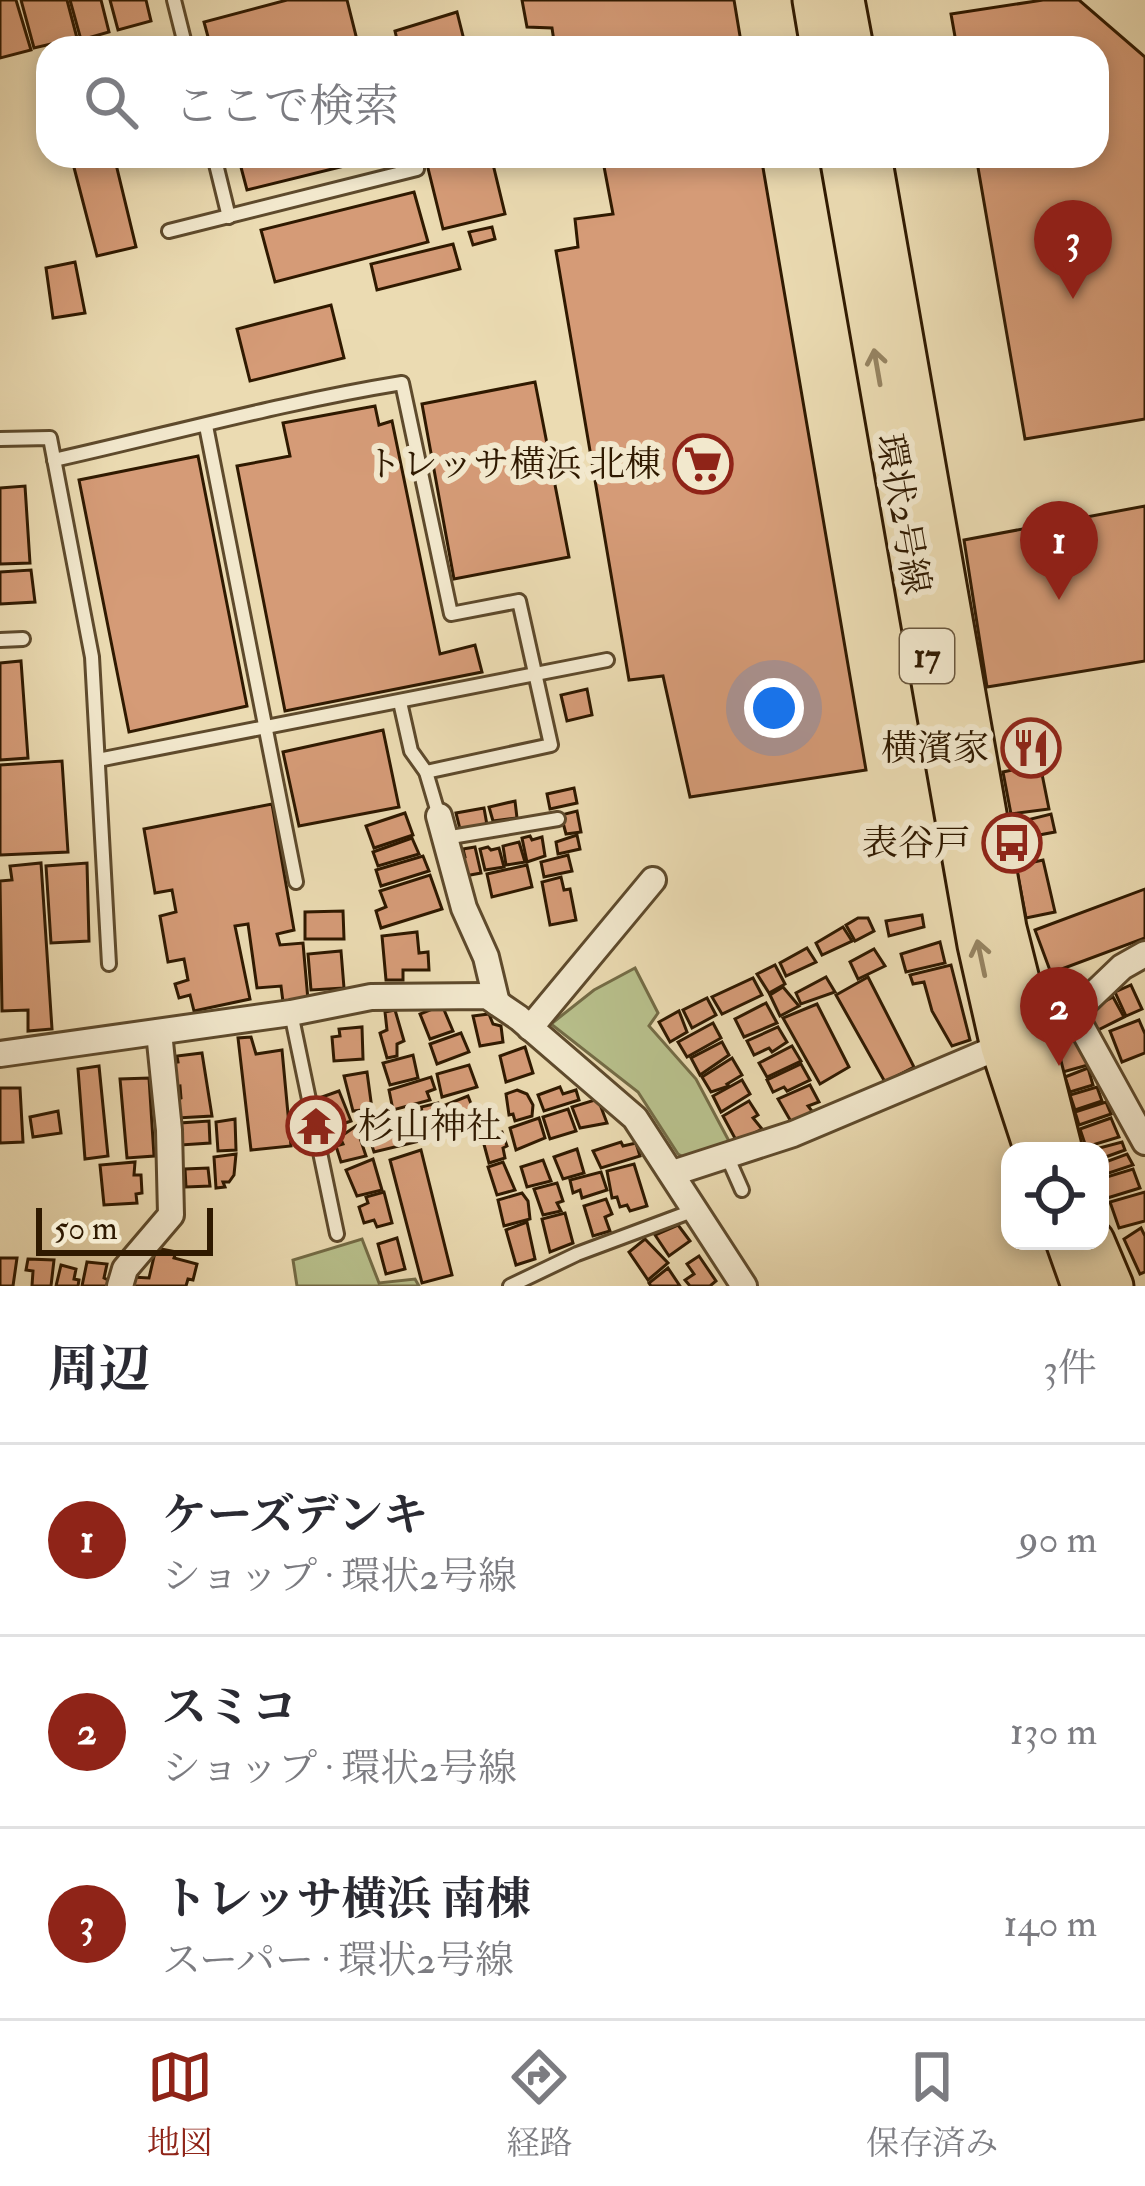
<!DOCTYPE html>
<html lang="ja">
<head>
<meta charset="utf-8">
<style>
	body { margin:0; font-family:"IM FELL Double Pica","Noto Serif JP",serif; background:#f7f7f7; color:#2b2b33 }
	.controls { position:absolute; right:36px; bottom:36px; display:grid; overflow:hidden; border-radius:24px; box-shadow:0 6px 18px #0003 }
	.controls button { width:108px; height:108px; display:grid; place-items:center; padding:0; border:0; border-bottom:3px solid #e1e1e2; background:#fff; color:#2b2b33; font:60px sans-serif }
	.scale { position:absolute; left:36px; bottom:30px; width:177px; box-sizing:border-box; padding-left:12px; border:6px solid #2f1900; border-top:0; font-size:33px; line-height:42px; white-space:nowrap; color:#2f1900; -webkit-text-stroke:9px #f2e8cd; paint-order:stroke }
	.you { position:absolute; left:774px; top:708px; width:42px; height:42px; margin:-30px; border:9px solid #fff; border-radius:50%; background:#1a73e8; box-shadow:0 0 0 18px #1a73e833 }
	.badge { display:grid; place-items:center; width:78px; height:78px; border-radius:50%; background:#8f2418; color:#fff; font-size:39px; font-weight:700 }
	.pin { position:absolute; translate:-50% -99px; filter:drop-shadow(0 3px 6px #0008) }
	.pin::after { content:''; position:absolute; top:63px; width:42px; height:36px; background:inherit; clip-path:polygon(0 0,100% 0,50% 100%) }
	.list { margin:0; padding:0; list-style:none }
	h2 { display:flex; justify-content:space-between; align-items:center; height:156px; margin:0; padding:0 48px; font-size:51px }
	h2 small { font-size:39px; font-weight:400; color:#7c7c81 }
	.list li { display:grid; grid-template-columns:78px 1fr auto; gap:36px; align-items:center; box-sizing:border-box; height:192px; padding:0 48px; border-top:3px solid #e1e1e2 }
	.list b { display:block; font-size:45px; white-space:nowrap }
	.list p { margin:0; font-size:39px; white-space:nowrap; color:#7c7c81 }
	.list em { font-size:39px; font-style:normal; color:#7c7c81 }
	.icon { flex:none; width:66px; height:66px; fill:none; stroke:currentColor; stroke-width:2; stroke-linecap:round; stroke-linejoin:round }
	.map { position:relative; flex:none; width:1145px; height:1286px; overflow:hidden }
	.search { position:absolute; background:#fff; box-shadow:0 6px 18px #0003; left:36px; right:36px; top:36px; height:132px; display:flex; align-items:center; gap:30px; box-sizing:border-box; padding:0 42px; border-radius:36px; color:#7c7c81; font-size:45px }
	.sheet { height:732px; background:#fff }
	nav { display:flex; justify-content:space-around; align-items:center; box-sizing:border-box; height:168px; border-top:3px solid #e1e1e2; background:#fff; font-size:33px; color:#7c7c81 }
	nav a { display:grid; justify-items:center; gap:6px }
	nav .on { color:#8f2418 }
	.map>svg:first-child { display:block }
	.green { fill:#b8c08c; stroke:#746c46; stroke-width:3 }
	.building { fill:#d59b77; stroke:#2f1900; stroke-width:3 }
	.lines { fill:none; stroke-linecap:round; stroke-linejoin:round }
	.lane-casing { stroke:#5e4a2c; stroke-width:18 }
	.street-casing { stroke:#5e4a2c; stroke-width:30 }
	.primary-casing { stroke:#2f1900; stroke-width:45 }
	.lane { stroke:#f2e8cd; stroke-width:12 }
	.street { stroke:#f2e8cd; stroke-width:24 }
	.primary { stroke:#ebdbb2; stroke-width:39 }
	.oneway { stroke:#968462 }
	.labels { text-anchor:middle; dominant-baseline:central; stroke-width:12; stroke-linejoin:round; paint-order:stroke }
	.shield { fill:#f2e8cd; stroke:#6a573e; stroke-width:3 }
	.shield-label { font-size:33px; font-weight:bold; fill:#2f1900 }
	.poi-label { font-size:36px; fill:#2f1900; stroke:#f2e8cd; text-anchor:end }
	.street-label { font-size:36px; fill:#2f1900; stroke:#f2e8cd }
</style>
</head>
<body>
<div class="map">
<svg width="1145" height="1286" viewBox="0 0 1145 1286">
	<rect width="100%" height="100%" fill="#ebdbb2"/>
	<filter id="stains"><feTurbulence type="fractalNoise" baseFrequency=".00167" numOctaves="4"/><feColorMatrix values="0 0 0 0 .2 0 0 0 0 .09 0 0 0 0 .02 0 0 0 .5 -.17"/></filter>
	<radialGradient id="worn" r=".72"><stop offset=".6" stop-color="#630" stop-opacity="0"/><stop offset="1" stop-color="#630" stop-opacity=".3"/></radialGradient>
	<g class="green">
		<polygon points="635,968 658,1013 649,1026 696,1079 730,1143 685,1158 678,1154 638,1092 551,1024 594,990"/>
		<polygon points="362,1239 379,1283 415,1279 419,1286 297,1286 293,1260"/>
	</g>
	<g class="building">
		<polygon points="0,0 16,0 31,50 0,58"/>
		<polygon points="21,0 67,0 77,38 34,48"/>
		<polygon points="70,0 101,0 109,32 81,40"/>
		<polygon points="110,0 146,0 151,21 118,30"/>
		<polygon points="287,0 347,0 359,48 211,48 204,22"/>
		<polygon points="522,0 734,0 742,48 555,48 552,28 527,27"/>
		<polygon points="1043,0 1079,0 1145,57 1145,419 1025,439 976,156 1097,156 1097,48 957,48 951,14"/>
		<polygon points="457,12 466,48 399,48 395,31"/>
		<polygon points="71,156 114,156 136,247 97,256"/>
		<polygon points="238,156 385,156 247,190"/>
		<polygon points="425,156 491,156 505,214 443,229"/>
		<polygon points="602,156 761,156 866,770 690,797 663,676 629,680 556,251 578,247 575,219 613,214"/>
		<polygon points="414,192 428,242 275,282 261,230"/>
		<polygon points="492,227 495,239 473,245 469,232"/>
		<polygon points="453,244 460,269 377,290 371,264"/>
		<polygon points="75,262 85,313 53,318 46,268"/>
		<polygon points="331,305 344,358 250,381 237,329"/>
		<polygon points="535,382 569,557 454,579 422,404"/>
		<polygon points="375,406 379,425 392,421 440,654 475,645 482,672 285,711 237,466 290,456 283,423"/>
		<polygon points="198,456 247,706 129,732 79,480"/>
		<polygon points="25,486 30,563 0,564 0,488"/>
		<polygon points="1145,506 1145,661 987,687 964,540"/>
		<polygon points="31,570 35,602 0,604 0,572"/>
		<polygon points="21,661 28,758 0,760 0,663"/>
		<polygon points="587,689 592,715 567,721 561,695"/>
		<polygon points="383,730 399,807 299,826 283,752"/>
		<polygon points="62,761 68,852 0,855 0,765"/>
		<polygon points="1040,764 1049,809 1011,814 1003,772"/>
		<polygon points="574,788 577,803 550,809 547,794"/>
		<polygon points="515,801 517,818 493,821 489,807"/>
		<polygon points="272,804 294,930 277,934 280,945 303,943 308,1000 283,1002 281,986 257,988 248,924 235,926 250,999 194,1011 190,995 179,998 175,984 188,980 184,959 168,962 160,916 176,912 172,890 155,893 144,829"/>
		<polygon points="484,808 487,825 460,829 456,813"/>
		<polygon points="577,811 581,832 566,834 561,815"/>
		<polygon points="405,813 413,835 374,848 366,826"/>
		<polygon points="1051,814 1055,832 1018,839 1015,823"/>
		<polygon points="577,835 580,849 558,854 556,842"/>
		<polygon points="530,836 532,840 542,837 545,856 527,862 522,838"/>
		<polygon points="412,838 419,854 378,866 373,852"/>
		<polygon points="519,842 525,862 506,865 503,846"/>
		<polygon points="475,847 481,873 465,876 460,859 465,857 463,849"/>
		<polygon points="488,847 491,850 499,848 504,867 485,870 480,849"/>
		<polygon points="568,855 572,871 544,877 541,862"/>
		<polygon points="423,856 429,871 381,886 376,870"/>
		<polygon points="1043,860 1055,912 1026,918 1016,866"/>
		<polygon points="41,863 52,1029 28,1031 28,1010 2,1011 0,881 12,880 10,866"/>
		<polygon points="87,863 89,941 51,943 46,866"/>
		<polygon points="527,865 532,887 492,897 487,874"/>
		<polygon points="430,875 442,909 381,928 376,911 386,907 380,891"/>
		<polygon points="561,877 564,890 570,889 576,920 550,925 542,882"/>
		<polygon points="1145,889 1145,938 1051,973 1035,930"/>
		<polygon points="343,911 344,939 305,939 305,912"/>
		<polygon points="922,915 924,927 889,936 886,921"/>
		<polygon points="858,918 868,918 874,931 855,941 846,925"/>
		<polygon points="843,927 852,941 822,955 816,943"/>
		<polygon points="417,932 419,953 428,952 429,970 403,970 403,980 386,980 382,936"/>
		<polygon points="940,942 945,963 906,972 901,954"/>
		<polygon points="807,948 816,962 786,976 780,963"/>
		<polygon points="874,949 885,966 858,979 850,962"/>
		<polygon points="341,951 344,988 311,990 308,954"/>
		<polygon points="775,965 785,984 769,993 757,974"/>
		<polygon points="951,965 970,1040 952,1046 932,1011 924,982 913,984 910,975"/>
		<polygon points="826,977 835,992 801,1004 796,993"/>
		<polygon points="868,977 914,1067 885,1082 836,995"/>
		<polygon points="753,978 762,995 722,1014 712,997"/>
		<polygon points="1131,985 1142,1009 1126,1016 1115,992"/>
		<polygon points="783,987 799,1006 780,1016 770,995"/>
		<polygon points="1113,997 1124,1017 1098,1030 1087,1011"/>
		<polygon points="707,998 716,1015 692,1028 683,1010"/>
		<polygon points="766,1003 777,1023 744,1037 735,1019"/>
		<polygon points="817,1004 849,1067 820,1084 783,1018"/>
		<polygon points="442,1005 453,1031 430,1039 420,1014"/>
		<polygon points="395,1010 404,1041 397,1044 397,1056 387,1058 380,1033 387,1030 385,1012"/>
		<polygon points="679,1011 687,1032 670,1042 659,1022"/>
		<polygon points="489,1014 493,1024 501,1026 503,1042 480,1046 473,1016"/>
		<polygon points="1139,1020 1145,1034 1145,1053 1122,1062 1110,1031"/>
		<polygon points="713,1023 721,1038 687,1057 678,1042"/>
		<polygon points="362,1027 363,1059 334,1061 332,1037 340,1036 339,1029"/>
		<polygon points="778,1027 787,1042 772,1052 769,1048 754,1055 747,1041"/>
		<polygon points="1069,1030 1088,1065 1063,1072 1053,1035"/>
		<polygon points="461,1033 469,1052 437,1064 430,1044"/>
		<polygon points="251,1037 256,1054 282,1050 291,1146 251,1150 238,1038"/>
		<polygon points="722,1042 729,1055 700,1075 691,1058"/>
		<polygon points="792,1046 801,1061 767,1077 759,1063"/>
		<polygon points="525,1047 533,1073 506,1082 500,1056"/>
		<polygon points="202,1053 212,1116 177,1118 173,1101 181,1098 180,1086 173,1087 171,1063 178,1062 177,1056"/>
		<polygon points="413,1055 418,1078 390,1085 383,1063"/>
		<polygon points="732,1058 742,1075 727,1084 729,1086 711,1092 702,1077"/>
		<polygon points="801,1064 810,1080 787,1091 784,1087 773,1092 767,1080"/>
		<polygon points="469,1065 477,1087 442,1097 437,1074"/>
		<polygon points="99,1066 108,1156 85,1159 78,1069"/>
		<polygon points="1088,1068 1093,1085 1070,1092 1065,1077"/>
		<polygon points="367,1072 372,1109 353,1111 344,1076"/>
		<polygon points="431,1077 435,1089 427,1092 430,1100 393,1110 389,1090"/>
		<polygon points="149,1078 154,1156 127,1158 120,1079"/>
		<polygon points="742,1080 750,1094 721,1112 713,1096"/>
		<polygon points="810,1085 819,1102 808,1106 815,1115 793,1125 778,1099"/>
		<polygon points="560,1087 563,1094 576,1090 579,1100 544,1111 538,1095"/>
		<polygon points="1097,1087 1102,1101 1075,1110 1070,1095"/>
		<polygon points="0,1088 20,1088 23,1142 0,1143"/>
		<polygon points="517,1090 527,1094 533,1105 532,1116 515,1121 513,1114 509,1115 506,1094"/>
		<polygon points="339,1091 351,1121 331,1128 322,1097"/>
		<polygon points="468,1096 480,1127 456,1135 445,1105"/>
		<polygon points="598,1099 607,1123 580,1128 572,1107"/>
		<polygon points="749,1101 758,1115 753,1118 762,1129 737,1142 723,1116"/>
		<polygon points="1106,1102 1111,1114 1079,1125 1075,1112"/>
		<polygon points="438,1103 442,1116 424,1119 421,1107"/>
		<polygon points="568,1109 576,1131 550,1139 543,1117"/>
		<polygon points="58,1111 61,1133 33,1137 30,1117"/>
		<polygon points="412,1114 420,1141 374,1152 367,1130"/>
		<polygon points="539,1118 545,1138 516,1150 510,1128"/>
		<polygon points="1111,1118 1119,1137 1086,1147 1080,1129"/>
		<polygon points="235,1119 236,1150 218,1151 216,1122"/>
		<polygon points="209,1121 210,1143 181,1145 180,1123"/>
		<polygon points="356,1126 366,1156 341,1162 336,1146 343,1144 340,1137"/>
		<polygon points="502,1132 507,1146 503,1148 505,1158 489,1163 482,1137"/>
		<polygon points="621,1142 623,1146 636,1143 640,1156 601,1168 593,1151"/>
		<polygon points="1122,1142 1125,1150 1100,1159 1100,1151 1088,1151"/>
		<polygon points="577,1149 584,1173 563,1179 554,1157"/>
		<polygon points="421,1150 452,1275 422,1283 390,1160"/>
		<polygon points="236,1154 234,1175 229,1182 223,1182 225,1187 216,1188 214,1157"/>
		<polygon points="1127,1154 1133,1165 1100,1176 1100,1164"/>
		<polygon points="373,1159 382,1190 357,1196 346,1170"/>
		<polygon points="543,1160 551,1181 527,1187 521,1167"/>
		<polygon points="135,1162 134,1175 141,1175 142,1193 136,1194 137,1203 104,1205 100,1165"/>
		<polygon points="503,1162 515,1190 497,1195 488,1167"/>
		<polygon points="634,1164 647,1206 630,1211 627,1205 620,1207 617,1197 612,1198 607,1171"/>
		<polygon points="208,1168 210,1186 186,1187 185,1169"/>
		<polygon points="1133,1169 1140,1188 1104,1199 1100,1179"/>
		<polygon points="601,1172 607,1190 582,1198 580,1190 573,1193 570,1180"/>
		<polygon points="557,1183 563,1201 557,1203 561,1211 543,1215 534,1189"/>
		<polygon points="384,1192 392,1223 377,1227 374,1220 364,1223 359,1207 368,1203 366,1197"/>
		<polygon points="1145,1192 1145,1221 1119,1228 1110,1202"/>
		<polygon points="522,1193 528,1201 530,1219 504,1226 498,1200"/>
		<polygon points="606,1199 612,1214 605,1217 610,1231 593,1236 584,1206"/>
		<polygon points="565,1213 573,1243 550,1252 542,1219"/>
		<polygon points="527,1222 535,1259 516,1265 506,1230"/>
		<polygon points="678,1225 690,1241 669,1256 655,1235"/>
		<polygon points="1141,1228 1145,1236 1145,1272 1140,1274 1124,1239"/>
		<polygon points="397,1238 405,1269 386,1274 378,1244"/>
		<polygon points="645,1239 668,1263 648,1280 629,1252"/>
		<polygon points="156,1248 176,1252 174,1258 197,1264 193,1280 188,1279 186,1286 131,1286 132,1277 149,1278"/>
		<polygon points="699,1256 716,1281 710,1286 690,1286 685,1280 694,1274 687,1264"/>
		<polygon points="0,1258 17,1258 13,1286 0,1286"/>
		<polygon points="28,1259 54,1260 51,1286 32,1286 33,1271 26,1270"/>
		<polygon points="87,1262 107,1264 104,1278 110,1281 108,1286 82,1286"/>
		<polygon points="61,1265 76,1269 74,1279 79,1280 78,1286 56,1286"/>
		<polygon points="668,1268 680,1286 651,1286 649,1283"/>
	</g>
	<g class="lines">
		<defs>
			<g id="lane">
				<polyline points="174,0 186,48"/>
				<polyline points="214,156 229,217"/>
				<polyline points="169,231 417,169"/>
				<polyline points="206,426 296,882"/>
				<polyline points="0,439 50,438 92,657 109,964"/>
				<path d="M54,460C170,434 285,402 402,383L451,614L519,601L551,745L426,772"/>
				<polyline points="0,640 23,639"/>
				<polyline points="400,702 411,751 426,772 439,816"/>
				<polyline points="98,760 607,660"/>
				<polyline points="445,838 558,819"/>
				<polyline points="291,1013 337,1234"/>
				<polyline points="727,1156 742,1190"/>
				<polyline points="510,1286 577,1254 695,1210"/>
			</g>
			<g id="street">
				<polyline points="439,816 464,908 486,957 497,1003"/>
				<polyline points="1074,1013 1145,1142"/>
				<polyline points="530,1028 653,880"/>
				<polyline points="0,1054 291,1013 371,997 487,996 519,1018 635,1118 744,1286"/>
				<polyline points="673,1173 793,1134 1030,1034 1074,1013 1122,967 1145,954"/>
				<polyline points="120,1286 125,1269 171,1215 169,1130 159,1032"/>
			</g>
			<g id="primary">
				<polyline points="813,0 821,48"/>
				<polyline points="844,0 853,48"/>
				<polyline points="840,156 978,945 1001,1047 1035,1151"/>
				<polyline points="871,156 1006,928 1062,1151"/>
				<polyline points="1066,1241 1082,1286"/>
				<polyline points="1094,1241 1113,1286"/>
			</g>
		</defs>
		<use href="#lane" class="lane-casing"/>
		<use href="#street" class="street-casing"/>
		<use href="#primary" class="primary-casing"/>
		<use href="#lane" class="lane"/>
		<use href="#street" class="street"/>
		<use href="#primary" class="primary"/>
	</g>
	<defs><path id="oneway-shaft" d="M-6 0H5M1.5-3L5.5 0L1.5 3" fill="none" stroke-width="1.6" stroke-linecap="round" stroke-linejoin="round" transform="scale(3)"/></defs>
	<g class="oneway">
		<use href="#oneway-shaft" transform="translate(877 367) rotate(-100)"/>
		<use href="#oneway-shaft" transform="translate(981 958) rotate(-102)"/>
	</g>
	<defs>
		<symbol id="supermarket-ring" viewBox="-11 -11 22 22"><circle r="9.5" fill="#f2e8cd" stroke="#8f2418" stroke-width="1.5"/><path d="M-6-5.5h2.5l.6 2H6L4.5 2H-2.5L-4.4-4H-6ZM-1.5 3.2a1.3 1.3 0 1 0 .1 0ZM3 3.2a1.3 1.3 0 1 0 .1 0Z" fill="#8f2418"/></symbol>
		<symbol id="restaurant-ring" viewBox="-11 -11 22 22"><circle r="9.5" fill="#f2e8cd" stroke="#8f2418" stroke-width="1.5"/><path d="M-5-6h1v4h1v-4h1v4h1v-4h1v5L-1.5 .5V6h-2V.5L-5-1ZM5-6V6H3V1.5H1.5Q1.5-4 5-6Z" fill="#8f2418"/></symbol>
		<symbol id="bus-ring" viewBox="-11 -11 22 22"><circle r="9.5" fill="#f2e8cd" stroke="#8f2418" stroke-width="1.5"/><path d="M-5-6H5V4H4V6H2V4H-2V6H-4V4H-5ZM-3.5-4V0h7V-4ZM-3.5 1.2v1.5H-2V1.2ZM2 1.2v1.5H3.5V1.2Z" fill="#8f2418"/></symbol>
		<symbol id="temple-ring" viewBox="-11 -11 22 22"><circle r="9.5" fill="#f2e8cd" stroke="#8f2418" stroke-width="1.5"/><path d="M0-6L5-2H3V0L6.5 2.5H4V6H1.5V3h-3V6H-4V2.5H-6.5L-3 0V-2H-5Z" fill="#8f2418"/></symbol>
	</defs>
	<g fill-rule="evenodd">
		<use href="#supermarket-ring" x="670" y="431" width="66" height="66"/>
		<use href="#restaurant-ring" x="998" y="715" width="66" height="66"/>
		<use href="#bus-ring" x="979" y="810" width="66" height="66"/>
		<use href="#temple-ring" x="283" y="1093" width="66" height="66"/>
	</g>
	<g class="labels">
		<rect class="shield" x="900" y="629" width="54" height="54" rx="9"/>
		<g class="shield-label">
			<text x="927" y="656">17</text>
		</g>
		<g class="poi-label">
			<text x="661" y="464">トレッサ横浜 北棟</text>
			<text x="989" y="748">横濱家</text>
			<text x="970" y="843">表谷戸</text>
			<text x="358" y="1126" text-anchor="start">杉山神社</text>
		</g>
		<g class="street-label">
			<text transform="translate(903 514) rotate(80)">環状2号線</text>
		</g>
	</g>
	<rect width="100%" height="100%" filter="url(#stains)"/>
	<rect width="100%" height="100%" fill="url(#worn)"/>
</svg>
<div class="controls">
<button><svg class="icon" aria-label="locate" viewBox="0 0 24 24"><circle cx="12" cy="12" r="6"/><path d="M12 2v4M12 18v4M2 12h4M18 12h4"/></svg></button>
</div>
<div class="scale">50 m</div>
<div class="you"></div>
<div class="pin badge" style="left:1059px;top:600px">1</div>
<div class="pin badge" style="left:1059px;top:1066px">2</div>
<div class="pin badge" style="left:1073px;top:299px">3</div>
<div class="search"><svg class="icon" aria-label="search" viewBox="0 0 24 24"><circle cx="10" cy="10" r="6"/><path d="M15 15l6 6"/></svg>ここで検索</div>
</div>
<section class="sheet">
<h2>周辺<small>3件</small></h2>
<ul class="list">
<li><span class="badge">1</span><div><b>ケーズデンキ</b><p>ショップ · 環状2号線</p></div><em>90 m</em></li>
<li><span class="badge">2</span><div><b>スミコ</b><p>ショップ · 環状2号線</p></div><em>130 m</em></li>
<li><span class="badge">3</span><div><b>トレッサ横浜 南棟</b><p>スーパー · 環状2号線</p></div><em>140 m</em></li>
</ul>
</section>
<nav>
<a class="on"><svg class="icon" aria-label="map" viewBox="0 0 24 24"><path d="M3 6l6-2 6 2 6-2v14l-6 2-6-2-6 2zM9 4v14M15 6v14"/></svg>地図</a>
<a><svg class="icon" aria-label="directions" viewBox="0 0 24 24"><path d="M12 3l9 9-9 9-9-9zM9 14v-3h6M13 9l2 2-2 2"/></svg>経路</a>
<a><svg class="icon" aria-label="saved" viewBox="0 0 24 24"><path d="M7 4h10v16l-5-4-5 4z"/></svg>保存済み</a>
</nav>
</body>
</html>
